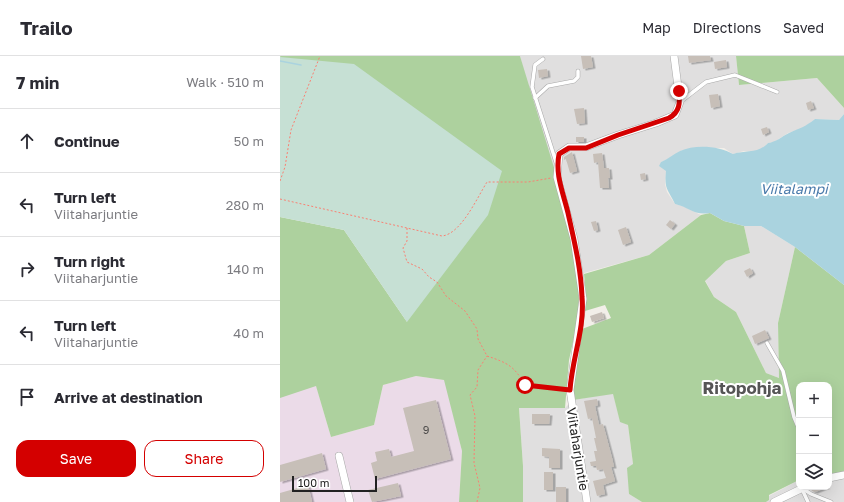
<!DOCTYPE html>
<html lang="en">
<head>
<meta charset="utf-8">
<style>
	body { margin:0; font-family:"Golos Text",sans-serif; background:#f7f7f7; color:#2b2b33 }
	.controls { position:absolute; right:12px; bottom:12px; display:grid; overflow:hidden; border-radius:8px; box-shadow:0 4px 16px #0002 }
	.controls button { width:36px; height:36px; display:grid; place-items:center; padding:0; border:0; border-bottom:1px solid #e1e1e2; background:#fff; color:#2b2b33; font:20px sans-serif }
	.scale { position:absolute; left:12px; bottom:10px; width:85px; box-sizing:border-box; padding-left:4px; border:2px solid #222; border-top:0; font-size:11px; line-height:14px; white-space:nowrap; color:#222; -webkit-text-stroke:3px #fff; paint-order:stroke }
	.stop { position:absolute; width:12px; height:12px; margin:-9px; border:3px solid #d40000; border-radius:50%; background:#fff }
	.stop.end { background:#d40000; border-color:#fff; box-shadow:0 1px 4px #0008 }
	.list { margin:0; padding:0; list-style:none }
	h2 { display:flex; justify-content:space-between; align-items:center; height:52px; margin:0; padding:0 16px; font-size:17px }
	h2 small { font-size:13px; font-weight:400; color:#7c7c81 }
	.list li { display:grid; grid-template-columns:26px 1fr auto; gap:12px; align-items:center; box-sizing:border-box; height:64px; padding:0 16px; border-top:1px solid #e1e1e2 }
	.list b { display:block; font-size:15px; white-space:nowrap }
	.list p { margin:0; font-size:13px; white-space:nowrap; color:#7c7c81 }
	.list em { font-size:13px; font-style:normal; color:#7c7c81 }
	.actions { display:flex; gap:8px; padding:12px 16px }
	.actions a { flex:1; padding:9px 0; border:1px solid #d40000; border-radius:12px; text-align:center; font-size:14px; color:#d40000 }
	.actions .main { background:#d40000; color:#fff }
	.icon { flex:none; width:22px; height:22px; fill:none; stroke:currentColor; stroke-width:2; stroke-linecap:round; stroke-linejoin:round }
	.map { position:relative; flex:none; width:564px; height:446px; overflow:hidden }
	header { display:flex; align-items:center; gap:24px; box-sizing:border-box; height:56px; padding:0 20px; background:#fff; border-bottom:1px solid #e1e1e2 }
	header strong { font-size:19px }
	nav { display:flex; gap:22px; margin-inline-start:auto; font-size:14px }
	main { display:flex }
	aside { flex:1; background:#fff }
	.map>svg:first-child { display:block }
	.residential { fill:#e0dfdf }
	.industrial { fill:#ebdbe8 }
	.forest { fill:#add19e }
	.wetland { fill:#c6e0d4 }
	.water { fill:#aad3df }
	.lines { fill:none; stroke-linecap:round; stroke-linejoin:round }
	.stream { stroke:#aad3df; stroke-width:1.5 }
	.building { fill:#c7bfb8; filter:url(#shadow) }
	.lane-casing { stroke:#a9a9a9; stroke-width:4.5 }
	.street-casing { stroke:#a9a9a9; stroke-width:8 }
	.path { stroke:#fa8072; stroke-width:1; stroke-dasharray:2 2; stroke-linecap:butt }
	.lane { stroke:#fff; stroke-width:3.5 }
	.street { stroke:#fff; stroke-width:7 }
	.route { stroke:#d40000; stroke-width:5 }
	.labels { text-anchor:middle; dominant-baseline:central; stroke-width:4; stroke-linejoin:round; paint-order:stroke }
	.number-label { font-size:11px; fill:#4b4948 }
	.street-label { font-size:13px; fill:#222; stroke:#fff }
	.water-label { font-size:14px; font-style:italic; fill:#4a7aab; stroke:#fff }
	.district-label { font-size:17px; font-weight:bold; fill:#555; stroke:#fff }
</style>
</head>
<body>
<header>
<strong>Trailo</strong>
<nav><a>Map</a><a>Directions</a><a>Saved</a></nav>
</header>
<main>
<aside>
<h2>7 min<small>Walk · 510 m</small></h2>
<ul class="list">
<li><svg class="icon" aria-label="ahead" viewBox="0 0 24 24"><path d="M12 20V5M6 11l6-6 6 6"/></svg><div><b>Continue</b></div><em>50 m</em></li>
<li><svg class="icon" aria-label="left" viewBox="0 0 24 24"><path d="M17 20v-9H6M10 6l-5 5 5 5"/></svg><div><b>Turn left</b><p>Viitaharjuntie</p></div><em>280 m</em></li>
<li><svg class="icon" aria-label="right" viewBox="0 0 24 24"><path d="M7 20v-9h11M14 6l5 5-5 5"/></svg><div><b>Turn right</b><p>Viitaharjuntie</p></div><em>140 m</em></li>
<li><svg class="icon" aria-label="left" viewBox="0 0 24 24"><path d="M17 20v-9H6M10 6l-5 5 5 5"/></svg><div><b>Turn left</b><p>Viitaharjuntie</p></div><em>40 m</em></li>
<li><svg class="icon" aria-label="arrive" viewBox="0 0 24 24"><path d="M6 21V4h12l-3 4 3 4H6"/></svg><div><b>Arrive at destination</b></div></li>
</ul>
<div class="actions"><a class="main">Save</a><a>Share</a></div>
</aside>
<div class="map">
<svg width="564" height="446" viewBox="0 0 564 446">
	<defs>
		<filter id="shadow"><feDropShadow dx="2.5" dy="1.5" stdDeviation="0" flood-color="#0004"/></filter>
	</defs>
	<rect width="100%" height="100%" fill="#f2efe9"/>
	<g class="residential">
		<polygon points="240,0 456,0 459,29 537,22 564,52 564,58 559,64 535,63 524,72 508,77 494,86 488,87 483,92 474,96 464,95 453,98 444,92 412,92 400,95 392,101 381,106 386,115 385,128 387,136 395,148 403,150 421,159 369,199 297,219"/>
		<polygon points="464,170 481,170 515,191 498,267 499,322 486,317 456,256 434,241 425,224 446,205 470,197"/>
		<polygon points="333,337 340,365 348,369 353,408 349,438 362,446 243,446 243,410 239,352 285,352 293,344"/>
		<polygon points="564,416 564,446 486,446 489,444 489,440 519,424 519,431 549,431 549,418"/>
	</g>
	<polygon class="industrial" points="136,320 165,324 182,395 179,446 0,446 0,341 36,329 51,381 94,369 103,329"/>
	<g class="forest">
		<polygon points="0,0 240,0 279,128 291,182 297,219 299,243 297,268 289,304 285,352 239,352 243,410 243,446 179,446 182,395 164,324 136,320 103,329 94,369 51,381 36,330 0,342 0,161 64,174 127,266"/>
		<polygon points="456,0 564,0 564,52 537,22 459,29"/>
		<polygon points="430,157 444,165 464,170 470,197 446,205 425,225 434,241 456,256 486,317 499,322 498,267 515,191 564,229 564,416 549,418 549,329 519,329 519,424 489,439 489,444 486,446 362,446 349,438 347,412 353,408 348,369 340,366 333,338 293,344 292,335 302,273 331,262 325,249 305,255 306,240 304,218 369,199 421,159"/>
	</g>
	<polygon class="wetland" points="0,1 74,8 222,115 208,159 127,266 64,174 0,161"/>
	<path class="water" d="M564,58V229L515,191L481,170H464L444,165L430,157C414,160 409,151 395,148C388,133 384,134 386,115L379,110L381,106C388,103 394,98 400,95C415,88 440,90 453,98C466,94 478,98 488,87C496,86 501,81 509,77C520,72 525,71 535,63L559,64Z"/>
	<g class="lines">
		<polyline class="stream" points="0,5 21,9"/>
	</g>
	<g class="building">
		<polygon points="301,0 311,0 313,11 303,13"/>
		<polygon points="408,0 430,0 431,4 409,7"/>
		<polygon points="446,4 447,11 435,13 434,6"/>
		<polygon points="267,13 268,20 259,22 258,14"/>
		<polygon points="438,38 440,50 431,52 429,39"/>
		<polygon points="531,45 534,52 528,54 526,47"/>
		<polygon points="304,52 305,67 297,68 294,53"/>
		<polygon points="487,71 489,76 483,79 481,73"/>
		<rect x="296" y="81" width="8" height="5"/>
		<polygon points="292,96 297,115 290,117 286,103 284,104 284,101"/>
		<polygon points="322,97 324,112 329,112 330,122 328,122 329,132 320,132 318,106 314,107 313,98"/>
		<polygon points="365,117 366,123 361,124 360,118"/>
		<polygon points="390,164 395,168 391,173 386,169"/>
		<polygon points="316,165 318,174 314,175 311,166"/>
		<polygon points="346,171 351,186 343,189 338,174"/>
		<polygon points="470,212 473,217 467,221 464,215"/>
		<polygon points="322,256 324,262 312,266 310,260"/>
		<polygon points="485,274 489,282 475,288 472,280"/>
		<polygon points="317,343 318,349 315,350 319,369 323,368 332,402 334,411 331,411 335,425 323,429 325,438 317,440 313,425 326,422 323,413 317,414 316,410 311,410 310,406 316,405 314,395 317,395 314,382 316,382 312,362 308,363 304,345"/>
		<polygon points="156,344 171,403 95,423 91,407 97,405 95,396 109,393 111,401 134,395 123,352"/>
		<polygon points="252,358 270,358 269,368 252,368"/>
		<polygon points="262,392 280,393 280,412 269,412 269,401 262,400"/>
		<polygon points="42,397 46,413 0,426 0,409"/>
		<rect x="264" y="416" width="9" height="18"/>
		<polygon points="118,427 121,440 92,446 88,434"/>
		<polygon points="28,429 32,446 0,446 0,437"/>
		<rect x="276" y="431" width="10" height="15"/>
		<polygon points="530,431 548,431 535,436 532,435"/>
	</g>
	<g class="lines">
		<defs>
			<g id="lane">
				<polyline points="263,3 255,9 252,31 276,106"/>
				<polyline points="255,42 268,30 294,25 298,21 298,15"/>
				<polyline points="400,46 426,26 455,19 497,36"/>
				<polyline points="487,287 503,315 514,361 519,373"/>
				<polyline points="522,432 531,438 551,446"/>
				<polyline points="522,433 528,446"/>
			</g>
			<g id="street">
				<polyline points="59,400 70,446"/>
				<polyline points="549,422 564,419"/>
				<polyline points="307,446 290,334 303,243 294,183 277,121 279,98 289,91 306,91 338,79 376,67 395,59 400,46 394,0"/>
				<polyline points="494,446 525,431"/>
			</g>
		</defs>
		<use href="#lane" class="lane-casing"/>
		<use href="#street" class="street-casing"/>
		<g class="path">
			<polyline points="0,125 5,111 11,74 40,0"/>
			<path d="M0,143L162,180C181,178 197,142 207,126H248L271,122"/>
			<path d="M127,172V185L123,192L127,206L142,213L149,221L157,226L166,240L185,255L197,273L198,283L207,300C228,307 234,310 245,329L284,334"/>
			<polyline points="197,446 200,432 194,407 195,360 190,339 197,331 198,314 207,300"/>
		</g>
		<use href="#lane" class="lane"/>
		<use href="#street" class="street"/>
	</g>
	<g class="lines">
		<path class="route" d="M245,329L290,334C292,303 305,272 302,241C301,212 294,184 288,157C283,136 275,119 279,98L289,92H306L338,79L389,62C400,56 400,47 399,35"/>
	</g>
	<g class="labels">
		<g class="number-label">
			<text x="146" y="373">9</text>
		</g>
		<g class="street-label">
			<text transform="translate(298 393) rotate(81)">Viitaharjuntie</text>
		</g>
		<g class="water-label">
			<text x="514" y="132">Viitalampi</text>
		</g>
		<g class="district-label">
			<text x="462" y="331">Ritopohja</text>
		</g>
	</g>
</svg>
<div class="controls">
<button>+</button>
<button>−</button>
<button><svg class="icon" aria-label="layers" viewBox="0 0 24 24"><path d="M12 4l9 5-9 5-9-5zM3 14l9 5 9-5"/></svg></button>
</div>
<div class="scale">100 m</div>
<div class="stop" style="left:245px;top:329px"></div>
<div class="stop end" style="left:399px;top:35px"></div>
</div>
</main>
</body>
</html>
